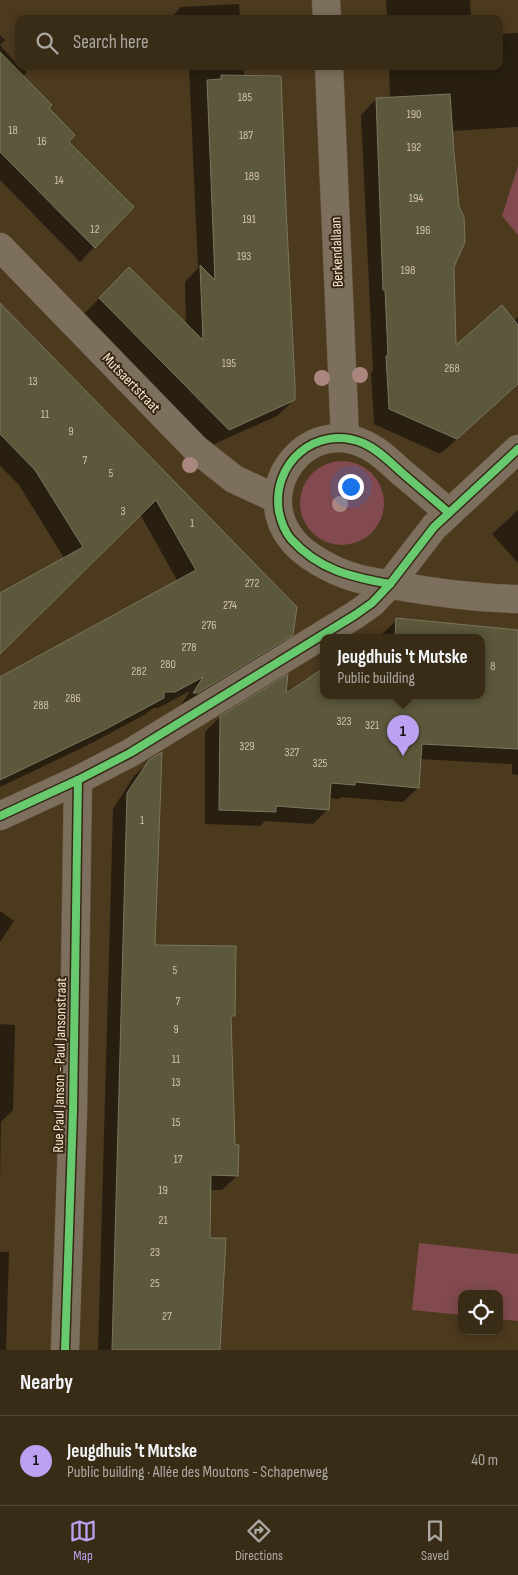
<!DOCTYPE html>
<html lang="en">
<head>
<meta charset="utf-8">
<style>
	body { margin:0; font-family:"Sofia Sans Condensed",sans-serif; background:#443824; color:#f1f3f6 }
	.controls { position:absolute; right:15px; bottom:15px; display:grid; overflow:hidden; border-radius:10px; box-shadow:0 2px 12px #0003 }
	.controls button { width:45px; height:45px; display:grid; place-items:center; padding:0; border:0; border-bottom:1px solid #534836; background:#392c17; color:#f1f3f6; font:25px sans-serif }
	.you { position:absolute; left:350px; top:486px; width:18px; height:18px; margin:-12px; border:4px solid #fff; border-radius:50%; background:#1a73e8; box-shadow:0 0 0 8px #1a73e833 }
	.badge { display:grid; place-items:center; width:32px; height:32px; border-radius:50%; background:#bca0f2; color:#111; font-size:16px; font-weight:700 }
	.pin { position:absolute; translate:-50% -41px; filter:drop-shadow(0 1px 2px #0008) }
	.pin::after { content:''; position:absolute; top:26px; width:18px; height:15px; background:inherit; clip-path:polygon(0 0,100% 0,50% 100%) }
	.popup { position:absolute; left:320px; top:634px; width:165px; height:65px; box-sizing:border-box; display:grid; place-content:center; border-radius:10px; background:#392c17; filter:drop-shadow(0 1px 4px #0005); font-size:16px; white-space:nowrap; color:#aba7a1 }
	.popup b { font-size:19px; color:#f1f3f6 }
	.popup::after { content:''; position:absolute; left:50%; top:100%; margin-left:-10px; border:10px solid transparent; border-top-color:#392c17 }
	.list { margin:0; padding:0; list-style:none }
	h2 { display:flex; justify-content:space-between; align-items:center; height:65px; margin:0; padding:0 20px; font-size:21px }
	h2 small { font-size:16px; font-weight:400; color:#aba7a1 }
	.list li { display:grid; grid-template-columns:32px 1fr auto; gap:15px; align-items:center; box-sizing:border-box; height:90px; padding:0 20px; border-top:1px solid #534836 }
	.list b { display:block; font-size:19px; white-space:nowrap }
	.list p { margin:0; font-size:16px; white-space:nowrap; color:#aba7a1 }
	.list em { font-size:16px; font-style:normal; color:#aba7a1 }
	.icon { flex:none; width:28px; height:28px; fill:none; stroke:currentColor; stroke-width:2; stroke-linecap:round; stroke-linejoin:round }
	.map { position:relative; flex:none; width:518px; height:1350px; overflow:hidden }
	.search { position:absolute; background:#392c17; box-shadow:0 2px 12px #0003; left:15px; right:15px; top:15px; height:55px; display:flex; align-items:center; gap:12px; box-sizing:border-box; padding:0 18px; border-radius:10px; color:#aba7a1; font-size:19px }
	.sheet { height:155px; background:#392c17 }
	nav { display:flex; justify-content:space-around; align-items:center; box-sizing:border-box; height:70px; border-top:1px solid #534836; background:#392c17; font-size:14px; color:#aba7a1 }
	nav a { display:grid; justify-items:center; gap:2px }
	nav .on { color:#bca0f2 }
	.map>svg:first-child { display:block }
	.green { fill:#824a4e }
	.shadow { fill:#0007 }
	.building { fill:#5c583c; stroke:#7a7661 }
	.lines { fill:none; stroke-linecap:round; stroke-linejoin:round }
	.minor-casing { stroke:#685842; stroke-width:29 }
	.minor { stroke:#7d6f5d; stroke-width:28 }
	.cycleway-casing { stroke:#372815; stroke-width:11 }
	.cycleway { stroke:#67ca6e; stroke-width:8 }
	.tree { fill:#ab867e }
	.labels { text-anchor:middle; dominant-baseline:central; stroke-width:4; stroke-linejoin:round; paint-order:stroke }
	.number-label { font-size:12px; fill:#d2c1a9 }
	.street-label { font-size:15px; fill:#f9e4cd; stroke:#372815 }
</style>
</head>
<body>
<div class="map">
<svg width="518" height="1350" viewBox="0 0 518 1350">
	<rect width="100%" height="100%" fill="#4c3a1f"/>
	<g class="green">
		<polygon points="518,166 518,235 502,216"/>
		<circle cx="342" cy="503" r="42"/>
		<polygon points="419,1243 518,1254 518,1321 499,1319 499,1294 462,1294 462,1315 412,1310"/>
	</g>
	<g class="shadow">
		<polygon points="386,0 470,0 471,19 387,19"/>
		<polygon points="239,4 240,19 170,19 181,7"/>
		<polygon points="518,33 518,127 452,131 454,348 514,321 518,317 518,385 440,454 374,424 371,373 373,371 361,115 376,99 390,98 389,66 499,66 499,34"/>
		<polygon points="0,35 5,40 0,45"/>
		<polygon points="0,45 19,66 27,72 22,77 47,108 67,142 132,207 80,262 0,180"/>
		<polygon points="189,66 243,66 294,400 277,416 212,445 84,314 129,268 186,325 185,282 198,268"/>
		<polygon points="0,305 292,634 276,650 179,708 190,691 158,708 153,708 146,714 88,745 0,787 0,678 178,582 140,514 0,653 0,595 64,558 19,485 0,466"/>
		<polygon points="518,510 518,563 492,534"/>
		<polygon points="397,620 518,631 518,775 512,774 512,764 420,759 418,788 403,802 341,797 339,799 329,798 328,809 313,824 265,821 260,826 205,824 205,732 220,717 284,693 324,668 324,695 482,695 482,637 382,637 382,634"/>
		<polygon points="150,761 154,946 234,1016 229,1020 237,1176 222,1190 210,1190 208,1239 220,1350 98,1350 113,809 134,776"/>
		<polygon points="0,911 14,921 0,942"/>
		<polygon points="0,1024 15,1025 13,1110 1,1122 0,1184"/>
		<polygon points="0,1252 9,1252 6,1350 0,1350"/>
	</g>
	<g class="building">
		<polygon points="0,52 52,105 49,108 75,135 69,142 134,207 95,248 0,152"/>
		<polygon points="221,75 281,76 286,207 295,385 295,400 229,430 99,298 129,267 203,340 200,265 215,280 207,80 221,79"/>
		<polygon points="450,94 454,152 459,206 464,217 465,242 454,267 456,345 502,305 518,325 518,384 457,439 389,409 386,356 388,355 385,290 383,290 376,98"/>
		<polygon points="0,303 297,607 293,635 198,693 193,693 203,677 175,692 164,692 164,698 106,729 0,780 0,677 196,570 156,500 0,654 0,593 83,547 35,470 0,434"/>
		<polygon points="396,618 518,630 518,749 422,744 419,788 355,782 355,785 331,783 329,810 276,806 276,812 219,810 220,716 288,674 286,693 324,668 324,695 482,695 482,637 395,637"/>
		<polygon points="162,752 155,945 236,946 235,1016 231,1016 235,1144 239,1145 238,1176 211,1175 210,1238 226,1238 220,1350 112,1350 127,793 149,760"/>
	</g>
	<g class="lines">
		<defs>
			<g id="minor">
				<polyline points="326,0 327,19"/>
				<polyline points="329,66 345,438"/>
				<polyline points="0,247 196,449 234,479 277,499"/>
				<path d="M449,513C433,499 417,485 400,471C389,461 378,450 364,444C307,417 253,487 290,537C302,555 333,571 353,577C367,582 383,583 398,586C438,593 477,598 518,599"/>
				<polyline points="0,816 78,780 130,753 355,615 372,603 390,584 434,527 518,449"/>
				<polyline points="65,1350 73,1111 78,780"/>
			</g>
		</defs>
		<use href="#minor" class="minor-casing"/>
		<use href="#minor" class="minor"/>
		<defs>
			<g id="cycleway">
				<path d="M390,584C351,577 319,570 291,539C285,532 281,521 279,512C271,463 316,424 363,443C377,449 389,461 400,471C416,485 433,499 449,513"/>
				<polyline points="0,816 78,780 130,753 355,615 372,603 390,584 434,527 518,449"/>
				<polyline points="65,1350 73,1111 78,780"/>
			</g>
		</defs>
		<use href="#cycleway" class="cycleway-casing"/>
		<use href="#cycleway" class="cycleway"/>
	</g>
	<g class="tree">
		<circle cx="360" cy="375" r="8"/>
		<circle cx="322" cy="378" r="8"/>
		<circle cx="190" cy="465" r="8"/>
		<circle cx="340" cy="504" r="8"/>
	</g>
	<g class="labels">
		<g class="number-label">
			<text x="245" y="97">185</text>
			<text x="414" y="114">190</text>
			<text x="13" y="130">18</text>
			<text x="246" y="135">187</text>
			<text x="42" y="141">16</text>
			<text x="414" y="147">192</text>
			<text x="252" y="176">189</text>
			<text x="59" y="180">14</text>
			<text x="416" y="198">194</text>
			<text x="249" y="219">191</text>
			<text x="95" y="229">12</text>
			<text x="423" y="230">196</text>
			<text x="244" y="256">193</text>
			<text x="408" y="270">198</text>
			<text x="229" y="363">195</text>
			<text x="452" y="368">268</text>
			<text x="33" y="381">13</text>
			<text x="45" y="414">11</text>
			<text x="71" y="431">9</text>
			<text x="85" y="460">7</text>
			<text x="111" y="473">5</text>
			<text x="123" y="511">3</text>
			<text x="192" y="523">1</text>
			<text x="252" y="583">272</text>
			<text x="230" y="605">274</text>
			<text x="209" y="625">276</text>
			<text x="189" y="647">278</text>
			<text x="168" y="664">280</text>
			<text x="493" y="666">8</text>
			<text x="139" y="671">282</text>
			<text x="73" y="698">286</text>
			<text x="41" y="705">288</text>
			<text x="344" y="721">323</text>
			<text x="372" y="725">321</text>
			<text x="247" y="746">329</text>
			<text x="292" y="752">327</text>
			<text x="320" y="763">325</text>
			<text x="142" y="820">1</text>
			<text x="175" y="970">5</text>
			<text x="178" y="1001">7</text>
			<text x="176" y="1029">9</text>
			<text x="176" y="1059">11</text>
			<text x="176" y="1082">13</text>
			<text x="176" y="1122">15</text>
			<text x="178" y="1159">17</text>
			<text x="163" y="1190">19</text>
			<text x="163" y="1220">21</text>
			<text x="155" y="1252">23</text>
			<text x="155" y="1283">25</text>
			<text x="167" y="1316">27</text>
		</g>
		<g class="street-label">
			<text transform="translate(337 252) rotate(-92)">Berkendallaan</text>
			<text transform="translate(131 383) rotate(46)">Mutsaertstraat</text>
			<text transform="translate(60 1065) rotate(-89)">Rue Paul Janson - Paul Jansonstraat</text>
		</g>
	</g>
</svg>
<div class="controls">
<button><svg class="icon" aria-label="locate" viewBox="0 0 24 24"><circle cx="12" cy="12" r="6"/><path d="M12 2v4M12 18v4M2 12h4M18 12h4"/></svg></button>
</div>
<div class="you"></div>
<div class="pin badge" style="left:403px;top:756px">1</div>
<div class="popup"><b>Jeugdhuis 't Mutske</b>Public building</div>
<div class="search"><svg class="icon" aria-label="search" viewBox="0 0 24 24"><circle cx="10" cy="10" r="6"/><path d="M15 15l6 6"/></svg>Search here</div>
</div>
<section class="sheet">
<h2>Nearby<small></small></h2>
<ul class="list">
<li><span class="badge">1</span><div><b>Jeugdhuis 't Mutske</b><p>Public building · Allée des Moutons - Schapenweg</p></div><em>40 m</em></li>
</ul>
</section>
<nav>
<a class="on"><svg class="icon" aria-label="map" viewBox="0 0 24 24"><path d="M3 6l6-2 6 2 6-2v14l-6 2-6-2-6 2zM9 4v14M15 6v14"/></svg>Map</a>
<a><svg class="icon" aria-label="directions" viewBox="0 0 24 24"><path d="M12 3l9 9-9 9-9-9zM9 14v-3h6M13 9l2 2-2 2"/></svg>Directions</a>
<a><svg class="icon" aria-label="saved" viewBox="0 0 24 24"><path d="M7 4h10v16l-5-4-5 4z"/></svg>Saved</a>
</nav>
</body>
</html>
